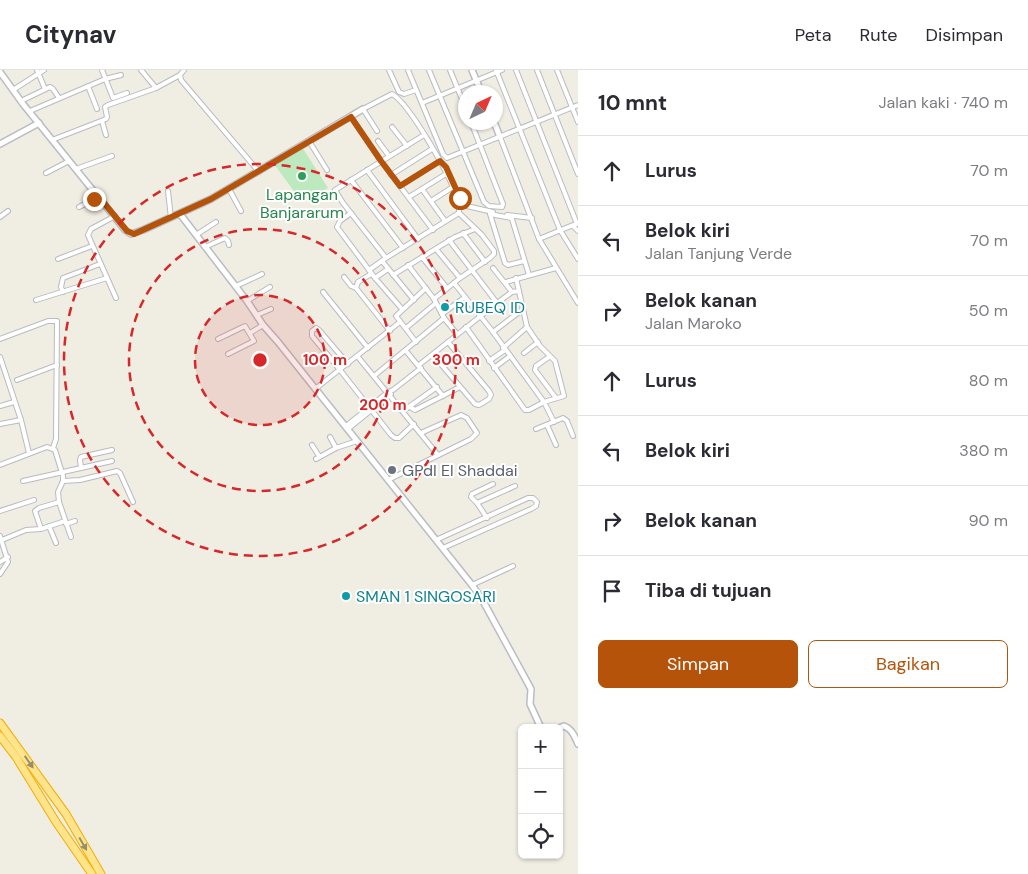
<!DOCTYPE html>
<html lang="id">
<head>
<meta charset="utf-8">
<style>
	body { margin:0; font-family:"DM Sans",sans-serif; background:#f7f7f7; color:#2b2b33 }
	.controls { position:absolute; right:15px; bottom:15px; display:grid; overflow:hidden; border-radius:8px; box-shadow:0 1px 4px #0004 }
	.controls button { width:45px; height:45px; display:grid; place-items:center; padding:0; border:0; border-bottom:1px solid #e1e1e2; background:#fff; color:#2b2b33; font:25px sans-serif }
	.compass { position:absolute; left:458px; top:15px; width:45px; height:45px; border-radius:50%; background:#fff; box-shadow:0 1px 4px #0004; rotate:44deg }
	.stop { position:absolute; width:15px; height:15px; margin:-11px; border:4px solid #b45309; border-radius:50%; background:#fff }
	.stop.end { background:#b45309; border-color:#fff; box-shadow:0 1px 5px #0008 }
	.list { margin:0; padding:0; list-style:none }
	h2 { display:flex; justify-content:space-between; align-items:center; height:65px; margin:0; padding:0 20px; font-size:21px }
	h2 small { font-size:16px; font-weight:400; color:#7c7c81 }
	.list li { display:grid; grid-template-columns:32px 1fr auto; gap:15px; align-items:center; box-sizing:border-box; height:70px; padding:0 20px; border-top:1px solid #e1e1e2 }
	.list b { display:block; font-size:19px; white-space:nowrap }
	.list p { margin:0; font-size:16px; white-space:nowrap; color:#7c7c81 }
	.list em { font-size:16px; font-style:normal; color:#7c7c81 }
	.actions { display:flex; gap:10px; padding:15px 20px }
	.actions a { flex:1; padding:11px 0; border:1px solid #b45309; border-radius:8px; text-align:center; font-size:18px; color:#b45309 }
	.actions .main { background:#b45309; color:#fff }
	.icon { flex:none; width:28px; height:28px; fill:none; stroke:currentColor; stroke-width:2; stroke-linecap:round; stroke-linejoin:round }
	.map { position:relative; flex:none; width:578px; height:804px; overflow:hidden }
	header { display:flex; align-items:center; gap:30px; box-sizing:border-box; height:70px; padding:0 25px; background:#fff; border-bottom:1px solid #e1e1e2 }
	header strong { font-size:24px }
	nav { display:flex; gap:28px; margin-inline-start:auto; font-size:18px }
	main { display:flex }
	aside { flex:1; background:#fff }
	.map>svg:first-child { display:block }
	.green { fill:#bde9be }
	.lines { fill:none; stroke-linecap:round; stroke-linejoin:round }
	.street-casing { stroke:#b8bbc1; stroke-width:6 }
	.secondary-casing { stroke:#b9bdc3; stroke-width:8 }
	.highway-casing { stroke:#f3ad00; stroke-width:9 }
	.street { stroke:#fff; stroke-width:4 }
	.secondary { stroke:#fff; stroke-width:5 }
	.highway { stroke:#ffe48b; stroke-width:7 }
	.oneway { fill:#948e72 }
	.route { stroke:#b45309; stroke-width:6 }
	.ring { fill:none; stroke:#d62828; stroke-width:2.5; stroke-dasharray:9 6 }
	.leisure-dot { fill:#2e9e5b; stroke:#fff; stroke-width:2 }
	.culture-dot { fill:#0f9aa8; stroke:#fff; stroke-width:2 }
	.worship-dot { fill:#6b7280; stroke:#fff; stroke-width:2 }
	.labels { text-anchor:middle; dominant-baseline:central; stroke-width:4; stroke-linejoin:round; paint-order:stroke }
	.leisure-label { font-size:16px; fill:#27864d; stroke:#fff }
	.culture-label { font-size:16px; fill:#0d838f; stroke:#fff; text-anchor:start }
	.worship-label { font-size:16px; fill:#5b616d; stroke:#fff; text-anchor:start }
	.centre { fill:#d62828; stroke:#fff; stroke-width:2.5 }
	.ring-label { font-size:15px; text-anchor:middle; font-weight:bold; fill:#d62828; stroke:#fff; stroke-width:4; stroke-linejoin:round; paint-order:stroke }
</style>
</head>
<body>
<header>
<strong>Citynav</strong>
<nav><a>Peta</a><a>Rute</a><a>Disimpan</a></nav>
</header>
<main>
<div class="map">
<svg width="578" height="804" viewBox="0 0 578 804">
	<rect width="100%" height="100%" fill="#f0ede3"/>
	<polygon class="green" points="302,77 328,118 302,132 274,94"/>
	<g class="lines">
		<defs>
			<g id="street">
				<polyline points="37,0 45,19"/>
				<polyline points="102,0 113,28 127,23"/>
				<polyline points="141,0 156,18"/>
				<polyline points="184,0 180,5 181,10 259,102"/>
				<polyline points="389,0 399,22 404,24 416,20"/>
				<polyline points="408,0 443,84 447,88 578,35"/>
				<polyline points="429,0 484,132 489,136 502,137 503,134 471,52"/>
				<polyline points="450,0 466,39"/>
				<polyline points="496,0 560,160 578,189"/>
				<polyline points="516,0 577,154"/>
				<polyline points="537,0 578,104"/>
				<polyline points="557,0 578,52"/>
				<polyline points="88,16 97,39"/>
				<polyline points="13,20 44,0"/>
				<polyline points="21,31 50,17 53,19 59,28"/>
				<polyline points="422,33 502,0"/>
				<polyline points="30,41 105,9 121,5"/>
				<polyline points="351,47 381,91 433,160"/>
				<polyline points="102,51 106,65"/>
				<polyline points="392,57 407,76"/>
				<path d="M377,61L363,39L392,24C410,34 451,107 457,128C459,133 459,138 459,143L482,165L494,181V184L490,188L460,208L434,229"/>
				<polyline points="500,67 539,169 578,233"/>
				<polyline points="52,70 106,49 107,47 105,37 108,35 156,18 180,5"/>
				<polyline points="309,71 327,100"/>
				<polyline points="378,71 389,86"/>
				<polyline points="76,99 112,86"/>
				<polyline points="367,100 418,169"/>
				<polyline points="46,103 69,91"/>
				<polyline points="391,105 432,79"/>
				<polyline points="351,110 403,178"/>
				<polyline points="400,116 440,91"/>
				<polyline points="229,119 241,141"/>
				<polyline points="422,119 445,151"/>
				<polyline points="168,121 171,148"/>
				<polyline points="409,127 446,104"/>
				<polyline points="431,131 453,117"/>
				<polyline points="458,134 493,142"/>
				<polyline points="79,137 99,127"/>
				<polyline points="351,143 340,151 337,157 375,208 402,239"/>
				<polyline points="507,145 532,148"/>
				<polyline points="115,146 91,159 88,165 116,228"/>
				<polyline points="0,147 8,141"/>
				<polyline points="573,156 578,161"/>
				<polyline points="463,163 485,192"/>
				<polyline points="196,165 216,152"/>
				<polyline points="539,169 578,153"/>
				<polyline points="449,170 497,233"/>
				<polyline points="205,177 225,168 228,171 229,175"/>
				<polyline points="436,179 460,208"/>
				<polyline points="422,187 447,218"/>
				<polyline points="386,188 343,133 335,120 424,65"/>
				<polyline points="58,189 92,176"/>
				<polyline points="382,191 414,230"/>
				<polyline points="524,191 508,195 505,193 490,144 511,148 512,149 529,205"/>
				<polyline points="408,195 434,229 444,248 457,264"/>
				<polyline points="493,198 512,222"/>
				<polyline points="369,200 386,188 459,143"/>
				<polyline points="371,204 358,212 356,218 390,261"/>
				<polyline points="393,205 455,167 475,159"/>
				<polyline points="344,207 351,216 356,218"/>
				<polyline points="375,208 388,199"/>
				<polyline points="506,212 556,198"/>
				<polyline points="454,213 493,262 544,332 554,352"/>
				<polyline points="236,216 262,204"/>
				<polyline points="63,222 61,217 63,208 100,194"/>
				<polyline points="323,222 368,278"/>
				<polyline points="36,230 107,208"/>
				<polyline points="247,231 270,217"/>
				<polyline points="442,244 465,227"/>
				<polyline points="257,245 271,239"/>
				<polyline points="466,257 525,340 529,340 544,332 564,326 555,291 540,276 527,257 516,208"/>
				<polyline points="406,258 436,233"/>
				<polyline points="493,262 523,239"/>
				<polyline points="250,263 263,255"/>
				<polyline points="0,269 48,251 57,251 56,369 53,378"/>
				<polyline points="218,269 245,256 254,271 228,284"/>
				<polyline points="416,272 396,246 426,218"/>
				<polyline points="503,278 527,257"/>
				<polyline points="406,281 443,326"/>
				<polyline points="524,283 538,272"/>
				<polyline points="433,285 475,334 479,335 489,329 491,325 489,321 448,272"/>
				<polyline points="0,287 21,350 29,383"/>
				<polyline points="358,287 438,385"/>
				<polyline points="549,287 536,296 535,300 556,328"/>
				<polyline points="489,291 505,280"/>
				<polyline points="348,294 319,260 316,258 312,261 312,266 340,300 391,365 395,368 399,368 414,354"/>
				<polyline points="419,295 497,233 512,222 519,221"/>
				<polyline points="494,298 510,286"/>
				<polyline points="374,306 444,248"/>
				<polyline points="17,310 57,295"/>
				<polyline points="315,319 400,252"/>
				<polyline points="0,336 14,332"/>
				<polyline points="410,337 415,340 460,317"/>
				<polyline points="403,341 437,317"/>
				<polyline points="0,354 21,350"/>
				<polyline points="547,355 556,375"/>
				<polyline points="346,356 388,322 393,320 421,298"/>
				<polyline points="348,359 391,324"/>
				<polyline points="536,359 563,348 567,351 573,366"/>
				<polyline points="330,367 336,378"/>
				<polyline points="312,375 319,386"/>
				<polyline points="316,389 336,378 357,371"/>
				<polyline points="0,395 47,377 55,380 63,406 63,411 58,422 59,432 71,467"/>
				<polyline points="81,397 80,390 81,387 112,380"/>
				<polyline points="388,410 471,369 477,363 467,348 461,345 421,363"/>
				<polyline points="23,411 112,391"/>
				<polyline points="63,411 80,410 117,401 120,403 133,432"/>
				<polyline points="477,433 471,427 472,424 493,414"/>
				<polyline points="0,441 34,430"/>
				<polyline points="487,448 477,433 515,416"/>
				<polyline points="66,454 75,451"/>
				<polyline points="49,456 56,473"/>
				<polyline points="41,459 35,441 39,438 59,432"/>
				<polyline points="0,466 8,492 0,504"/>
				<polyline points="2,470 26,460 41,459 65,451"/>
				<polyline points="436,470 528,428 533,428 537,432 536,436 531,439 443,478"/>
				<polyline points="0,492 8,487"/>
				<polyline points="472,515 513,496"/>
			</g>
			<g id="secondary">
				<polyline points="472,0 481,22"/>
				<polyline points="0,2 23,34 125,160 131,164 143,160 211,129 363,39"/>
				<polyline points="494,52 500,67"/>
				<polyline points="0,74 39,53"/>
				<polyline points="180,144 247,231 263,255 278,272 472,515 483,531 531,619 530,634 541,658"/>
				<path d="M559,658L564,656C572,659 575,667 578,674"/>
			</g>
			<g id="highway">
				<polyline points="0,653 66,744 101,804"/>
				<polyline points="0,666 16,687 56,752 92,804"/>
			</g>
		</defs>
		<use href="#street" class="street-casing"/>
		<use href="#secondary" class="secondary-casing"/>
		<use href="#highway" class="highway-casing"/>
		<use href="#street" class="street"/>
		<use href="#secondary" class="secondary"/>
		<use href="#highway" class="highway"/>
	</g>
	<defs><path id="oneway-solid" d="M-6-.8H1V-3.2L6.5 0L1 3.2V.8H-6Z" transform="scale(1.25)"/></defs>
	<g class="oneway">
		<use href="#oneway-solid" transform="translate(29 692) rotate(55)"/>
		<use href="#oneway-solid" transform="translate(83 774) rotate(60)"/>
	</g>
	<g class="lines">
		<polyline class="route" points="94,129 99,127 127,161 134,164 211,129 351,47 381,91 400,116 440,91 446,97 460,128"/>
	</g>
	<circle cx="260" cy="290" r="65" fill="#d62828" fill-opacity=".12"/>
	<g class="ring">
		<circle cx="260" cy="290" r="65"/>
		<circle cx="260" cy="290" r="131"/>
		<circle cx="260" cy="290" r="196"/>
	</g>
	<circle class="leisure-dot" cx="302" cy="106" r="5"/>
	<g class="culture-dot">
		<circle cx="445" cy="237" r="5"/>
		<circle cx="346" cy="526" r="5"/>
	</g>
	<circle class="worship-dot" cx="392" cy="400" r="5"/>
	<g class="labels">
		<g class="leisure-label">
			<text x="302" y="124">Lapangan<tspan x="302" dy="18">Banjararum</tspan></text>
		</g>
		<g class="culture-label">
			<text x="455" y="237">RUBEQ ID</text>
			<text x="356" y="526">SMAN 1 SINGOSARI</text>
		</g>
		<g class="worship-label">
			<text x="402" y="400">GPdI El Shaddai</text>
		</g>
	</g>
	<circle cx="260" cy="290" r="8" class="centre"/>
	<g class="ring-label">
		<text x="325" y="295">100 m</text>
		<text x="456" y="295">300 m</text>
		<text x="383" y="340">200 m</text>
	</g>
</svg>
<div class="controls">
<button>+</button>
<button>−</button>
<button><svg class="icon" aria-label="locate" viewBox="0 0 24 24"><circle cx="12" cy="12" r="6"/><path d="M12 2v4M12 18v4M2 12h4M18 12h4"/></svg></button>
</div>
<svg class="compass" viewBox="-18 -18 36 36"><path d="M0-13l5 13h-10z" fill="#e53935"/><path d="M0 13l5-13h-10z" fill="#7c7c81"/></svg>
<div class="stop" style="left:460px;top:128px"></div>
<div class="stop end" style="left:94px;top:129px"></div>
</div>
<aside>
<h2>10 mnt<small>Jalan kaki · 740 m</small></h2>
<ul class="list">
<li><svg class="icon" aria-label="ahead" viewBox="0 0 24 24"><path d="M12 20V5M6 11l6-6 6 6"/></svg><div><b>Lurus</b></div><em>70 m</em></li>
<li><svg class="icon" aria-label="left" viewBox="0 0 24 24"><path d="M17 20v-9H6M10 6l-5 5 5 5"/></svg><div><b>Belok kiri</b><p>Jalan Tanjung Verde</p></div><em>70 m</em></li>
<li><svg class="icon" aria-label="right" viewBox="0 0 24 24"><path d="M7 20v-9h11M14 6l5 5-5 5"/></svg><div><b>Belok kanan</b><p>Jalan Maroko</p></div><em>50 m</em></li>
<li><svg class="icon" aria-label="ahead" viewBox="0 0 24 24"><path d="M12 20V5M6 11l6-6 6 6"/></svg><div><b>Lurus</b></div><em>80 m</em></li>
<li><svg class="icon" aria-label="left" viewBox="0 0 24 24"><path d="M17 20v-9H6M10 6l-5 5 5 5"/></svg><div><b>Belok kiri</b></div><em>380 m</em></li>
<li><svg class="icon" aria-label="right" viewBox="0 0 24 24"><path d="M7 20v-9h11M14 6l5 5-5 5"/></svg><div><b>Belok kanan</b></div><em>90 m</em></li>
<li><svg class="icon" aria-label="arrive" viewBox="0 0 24 24"><path d="M6 21V4h12l-3 4 3 4H6"/></svg><div><b>Tiba di tujuan</b></div></li>
</ul>
<div class="actions"><a class="main">Simpan</a><a>Bagikan</a></div>
</aside>
</main>
</body>
</html>
